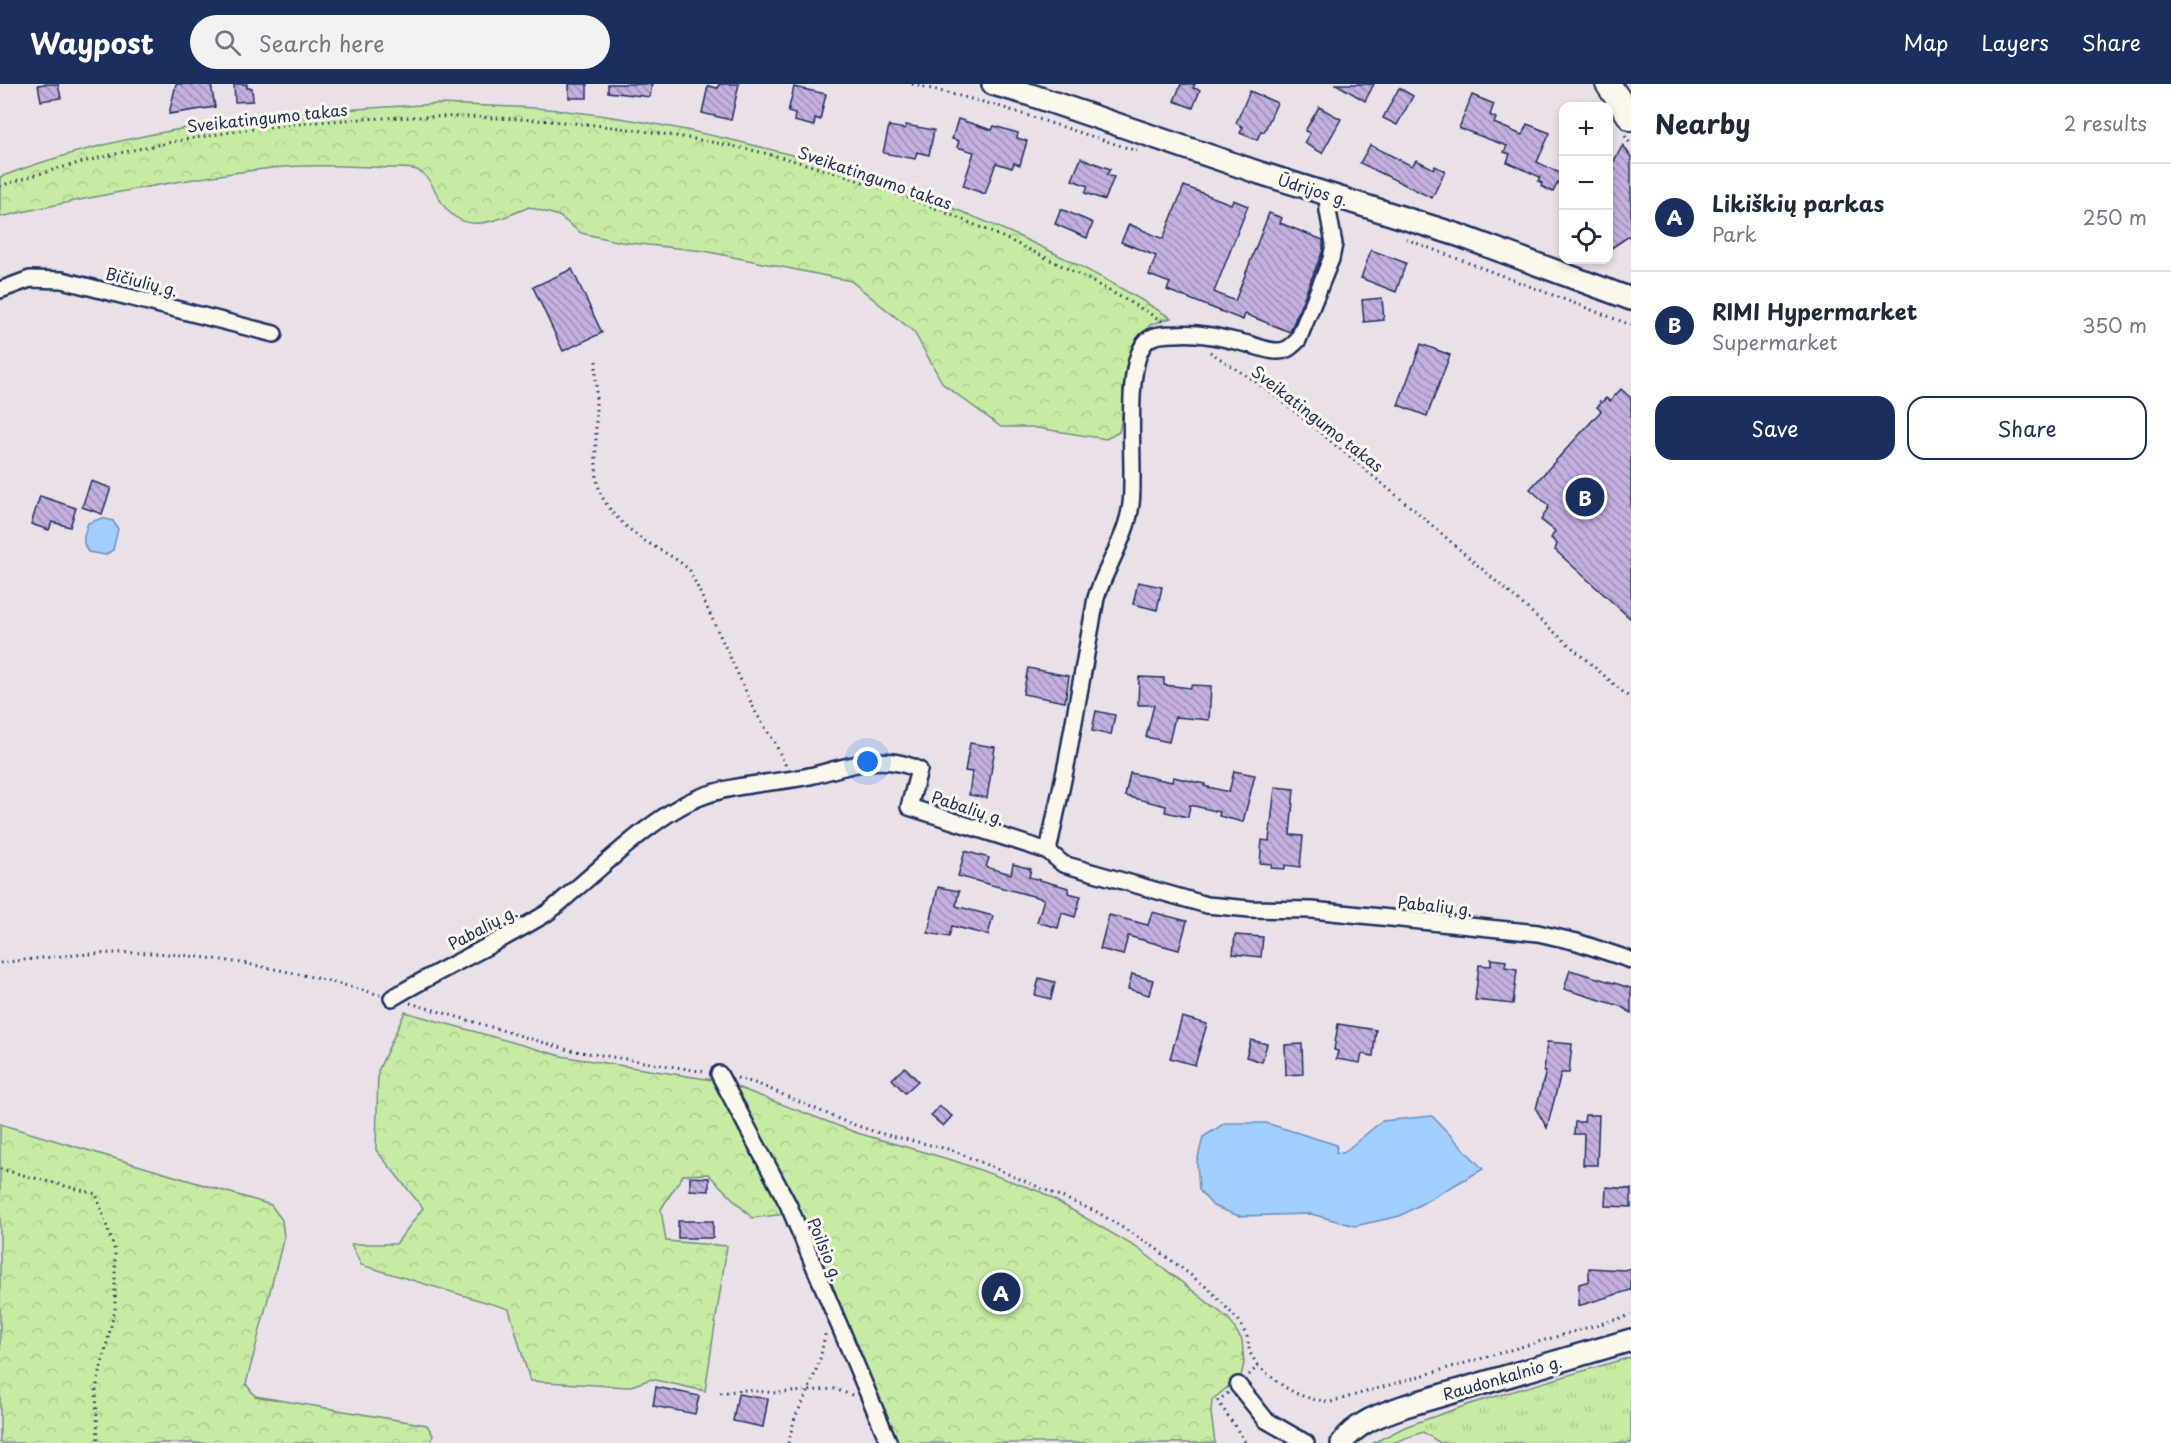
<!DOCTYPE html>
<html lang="en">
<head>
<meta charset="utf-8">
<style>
	body { margin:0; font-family:"Playpen Sans",sans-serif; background:#f2f2f3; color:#1f2937 }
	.controls { position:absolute; right:18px; top:18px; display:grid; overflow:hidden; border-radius:12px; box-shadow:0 3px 9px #0003 }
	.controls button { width:54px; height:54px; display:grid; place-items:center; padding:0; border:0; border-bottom:2px solid #e0e1e3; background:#fff; color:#1f2937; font:30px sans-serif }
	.you { position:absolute; left:868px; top:678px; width:21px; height:21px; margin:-15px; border:4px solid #fff; border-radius:50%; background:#1a73e8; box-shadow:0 0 0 9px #1a73e833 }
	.badge { display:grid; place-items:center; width:39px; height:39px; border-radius:50%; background:#1b2f5e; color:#fff; font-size:20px; font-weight:700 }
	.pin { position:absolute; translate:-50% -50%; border:3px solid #fff; box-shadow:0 2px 6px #0006 }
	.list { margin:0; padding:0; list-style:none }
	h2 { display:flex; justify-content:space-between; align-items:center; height:78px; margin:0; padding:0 24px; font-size:26px }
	h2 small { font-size:20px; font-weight:400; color:#747a83 }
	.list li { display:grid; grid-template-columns:39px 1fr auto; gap:18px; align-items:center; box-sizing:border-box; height:108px; padding:0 24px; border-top:2px solid #e0e1e3 }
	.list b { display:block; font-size:22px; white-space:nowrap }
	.list p { margin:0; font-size:20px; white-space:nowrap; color:#747a83 }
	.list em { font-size:20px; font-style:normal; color:#747a83 }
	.actions { display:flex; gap:12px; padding:18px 24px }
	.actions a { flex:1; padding:14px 0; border:2px solid #1b2f5e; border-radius:18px; text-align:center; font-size:21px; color:#1b2f5e }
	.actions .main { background:#1b2f5e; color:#fff }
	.icon { flex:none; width:33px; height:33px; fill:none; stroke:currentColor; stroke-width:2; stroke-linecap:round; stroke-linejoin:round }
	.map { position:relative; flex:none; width:1631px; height:1359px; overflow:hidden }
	header { display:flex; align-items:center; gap:36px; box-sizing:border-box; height:84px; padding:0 30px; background:#1b2f5e; color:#fff }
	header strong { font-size:28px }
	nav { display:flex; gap:33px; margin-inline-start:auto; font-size:21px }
	.search { width:420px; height:54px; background:#f2f2f3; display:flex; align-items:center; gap:15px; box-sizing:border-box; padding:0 21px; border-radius:33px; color:#747a83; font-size:22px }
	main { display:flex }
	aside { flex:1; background:#fff }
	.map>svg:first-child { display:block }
	.grass { fill:url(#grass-tufts); stroke:#728d81; stroke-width:1.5 }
	.forest { fill:url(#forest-crowns); stroke:#728d81; stroke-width:1.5 }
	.water { fill:#a2cffd; stroke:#6c8fbd; stroke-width:1.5 }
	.building { fill:url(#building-back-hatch); stroke:#1b2f5e; stroke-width:1.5 }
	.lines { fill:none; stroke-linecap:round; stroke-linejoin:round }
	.street-casing { stroke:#1b2f5e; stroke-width:20 }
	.secondary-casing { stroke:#1b2f5e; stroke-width:26 }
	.primary-casing { stroke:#1b2f5e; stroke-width:28 }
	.path { stroke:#1b2f5e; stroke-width:3; stroke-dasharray:1.5 4.5; stroke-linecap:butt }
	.street { stroke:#fbf7ec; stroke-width:15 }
	.secondary { stroke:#fbf7ec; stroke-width:21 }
	.primary { stroke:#fbf7ec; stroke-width:24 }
	.labels { text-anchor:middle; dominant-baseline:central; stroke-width:6; stroke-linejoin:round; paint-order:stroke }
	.street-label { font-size:16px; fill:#1b2f5e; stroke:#fbf7ec }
</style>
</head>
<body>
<header>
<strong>Waypost</strong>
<div class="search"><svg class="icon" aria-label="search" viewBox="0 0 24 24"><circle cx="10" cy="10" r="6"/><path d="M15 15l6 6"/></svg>Search here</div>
<nav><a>Map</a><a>Layers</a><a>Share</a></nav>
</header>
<main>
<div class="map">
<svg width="1631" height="1359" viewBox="0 0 1631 1359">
	<defs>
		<pattern id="grass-tufts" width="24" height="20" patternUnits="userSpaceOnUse" patternTransform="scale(1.5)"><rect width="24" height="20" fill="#c8eba4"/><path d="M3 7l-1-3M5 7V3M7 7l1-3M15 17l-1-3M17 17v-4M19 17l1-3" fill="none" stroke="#abca90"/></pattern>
		<pattern id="forest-crowns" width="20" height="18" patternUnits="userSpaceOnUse" patternTransform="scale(1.5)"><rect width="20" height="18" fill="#c8eba4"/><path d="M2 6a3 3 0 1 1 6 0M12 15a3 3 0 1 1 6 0" fill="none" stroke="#abca90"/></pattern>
		<pattern id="building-back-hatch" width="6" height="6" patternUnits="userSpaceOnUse" patternTransform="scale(1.5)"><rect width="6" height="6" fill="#c4afde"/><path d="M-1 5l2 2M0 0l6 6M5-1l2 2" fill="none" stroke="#9e8fb7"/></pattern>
	</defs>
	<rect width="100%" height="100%" fill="#eae1e8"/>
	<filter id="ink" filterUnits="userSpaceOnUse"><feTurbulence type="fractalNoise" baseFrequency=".0167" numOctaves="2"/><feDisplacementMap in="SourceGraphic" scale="12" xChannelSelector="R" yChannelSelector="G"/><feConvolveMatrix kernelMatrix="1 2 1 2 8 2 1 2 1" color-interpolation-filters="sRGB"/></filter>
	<g filter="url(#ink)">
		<polygon class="grass" points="1631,1273 1631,1359 1440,1359 1423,1348 1392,1359 1373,1359 1407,1342 1473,1319"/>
		<g class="forest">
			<path d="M440,20C482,22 525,22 566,27C624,33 680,44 736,57C890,93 1037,150 1171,234L1150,241L1138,258L1119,348L1106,355L1031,343H1001L943,300L914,248L851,197L704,167L621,158L581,149L559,132L529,123C495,137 461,155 439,114C433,103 429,92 417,86C410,83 399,84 390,84C352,82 311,80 272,84C181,95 90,113 0,133V93C139,40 292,27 440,20Z"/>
			<polygon points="405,928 561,972 712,996 749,1059 785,1130 752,1134 708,1090 683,1091 661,1125 666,1157 727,1162 705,1307 651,1295 628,1303 530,1297 509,1225 361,1181 351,1160 396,1160 423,1124 376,1066 378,987"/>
			<polygon points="734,1002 857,1049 955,1077 1041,1108 1139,1165 1229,1235 1242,1256 1244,1279 1241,1292 1212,1316 1211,1329 1215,1359 897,1359 797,1129"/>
			<polygon points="0,1040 271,1121 282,1136 284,1153 246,1300 255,1312 427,1341 433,1351 431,1359 0,1359"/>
		</g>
		<g class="water">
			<path d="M102,434L113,437L118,445L113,466L105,471L88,468C81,458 84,450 88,439Z"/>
			<polygon points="1432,1032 1483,1085 1400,1132 1355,1142 1311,1130 1239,1132 1213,1122 1199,1106 1197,1078 1203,1053 1225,1039 1266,1039 1337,1061 1336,1068 1343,1069 1382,1037"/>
		</g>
		<g class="building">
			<polygon points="45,0 58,0 61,14 41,17 38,1"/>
			<polygon points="176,0 211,0 215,23 169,30"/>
			<polygon points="234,0 247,0 247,4 252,4 253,17 235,18"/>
			<rect x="569" y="0" width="18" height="14"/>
			<polygon points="608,0 652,0 650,13 608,8"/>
			<polygon points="719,0 739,0 731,36 702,29 708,2 718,4"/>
			<polygon points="1181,0 1195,0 1193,4 1200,6 1193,24 1174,17"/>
			<polygon points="1336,0 1374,0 1365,17"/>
			<polygon points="794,3 826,10 820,36 815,34 814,42 794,37 795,30 788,28"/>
			<polygon points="1399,4 1413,12 1397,41 1383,34"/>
			<polygon points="1250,7 1277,19 1264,48 1261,47 1257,56 1240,49 1243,43 1236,39"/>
			<polygon points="1472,11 1494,20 1490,31 1496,34 1494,39 1522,51 1527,40 1550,49 1537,78 1562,90 1553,108 1541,102 1542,99 1538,97 1540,93 1507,78 1510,70 1504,68 1507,62 1459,44"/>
			<polygon points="1319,23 1341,35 1322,69 1304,59 1310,49 1305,47"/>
			<polygon points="958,35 992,46 994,42 1018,49 1017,54 1027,57 1020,81 1014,79 1012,84 996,79 985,110 963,102 974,68 957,63 959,57 952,55"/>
			<polygon points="906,41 934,46 929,71 917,68 915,75 883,69 889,42 905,45"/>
			<polygon points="1370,61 1412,82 1416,76 1434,85 1435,82 1445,87 1432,114 1360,79"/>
			<polygon points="1623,61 1631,73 1631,151 1608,166 1608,95 1615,84 1611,82"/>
			<polygon points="1081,74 1110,85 1107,91 1114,93 1105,116 1085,109 1088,102 1072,96"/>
			<polygon points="1184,102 1231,120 1233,116 1248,122 1214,208 1235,217 1269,129 1282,134 1280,139 1323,156 1323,166 1290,248 1245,230 1243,236 1167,206 1170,199 1149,191 1156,172 1121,158 1129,140 1163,155"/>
			<polygon points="1061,125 1093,139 1087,154 1055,140"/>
			<polygon points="1371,166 1406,179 1396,208 1361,194"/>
			<polygon points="572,185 602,249 563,267 533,203"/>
			<polygon points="1382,214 1384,236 1364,238 1362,216"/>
			<polygon points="1421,260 1450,271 1427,332 1398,321"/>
			<polygon points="1621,305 1631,314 1631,535 1555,466 1557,460 1551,454 1555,447 1541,436 1549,422 1530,405 1601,327 1597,323 1606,314 1610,317"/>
			<polygon points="91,397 111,404 102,430 82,423"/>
			<polygon points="40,412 76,424 70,443 52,438 49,446 31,440"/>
			<polygon points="1138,498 1162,503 1157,526 1133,520"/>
			<polygon points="1028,584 1069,592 1065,618 1023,610"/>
			<polygon points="1139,593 1164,594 1164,601 1191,604 1191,601 1211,602 1209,636 1175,633 1169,658 1146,653 1154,621 1138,621"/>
			<polygon points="1096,627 1115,631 1111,651 1092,647"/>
			<polygon points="970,659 995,663 987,714 969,711 972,688 965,687"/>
			<polygon points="1234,687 1255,691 1243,738 1219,732 1220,728 1190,721 1188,733 1165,728 1166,722 1125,712 1130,689 1172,698 1173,693 1205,700 1204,702 1229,708"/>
			<polygon points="1275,703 1294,705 1290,751 1303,752 1300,783 1285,781 1285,785 1271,784 1272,780 1260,779 1262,756 1269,757"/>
			<polygon points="965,767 989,774 986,783 1011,790 1013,780 1031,785 1029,793 1069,804 1068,809 1081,812 1075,833 1062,829 1058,844 1037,838 1044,815 958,792"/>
			<polygon points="938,803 959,807 956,822 993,832 988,851 952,842 949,853 928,849"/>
			<polygon points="1152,828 1187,837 1179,866 1128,852 1123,871 1100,865 1109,831 1148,841"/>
			<polygon points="1235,851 1263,853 1261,873 1233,870"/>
			<polygon points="1491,875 1506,877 1505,883 1517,885 1513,920 1475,916 1479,881 1491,882"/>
			<polygon points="1570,886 1631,904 1631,929 1620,922 1564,905"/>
			<polygon points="1132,890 1153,896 1149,911 1128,905"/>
			<polygon points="1039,894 1055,898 1051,915 1035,911"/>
			<polygon points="1182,933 1207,940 1195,981 1170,974"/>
			<polygon points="1338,940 1376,946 1373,972 1362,970 1360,979 1336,975 1338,967 1334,966"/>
			<polygon points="1251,956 1267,960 1262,978 1246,973"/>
			<polygon points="1547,958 1572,960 1569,989 1561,989 1547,1044 1536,1025 1546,987 1544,987"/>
			<polygon points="1302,960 1303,990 1286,991 1285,961"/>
			<polygon points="905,983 918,997 905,1009 892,995"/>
			<polygon points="939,1022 952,1032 943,1042 931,1032"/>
			<polygon points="1585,1031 1599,1031 1597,1081 1583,1081 1584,1050 1574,1050 1575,1038 1584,1038"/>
			<polygon points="690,1093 709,1094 709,1107 690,1106"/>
			<polygon points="1606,1103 1631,1105 1631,1123 1605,1122"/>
			<rect x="678" y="1137" width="35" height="17"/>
			<polygon points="1589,1184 1624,1186 1631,1184 1631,1206 1578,1222 1579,1200 1589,1197"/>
			<polygon points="656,1303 699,1312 695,1330 653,1322"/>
			<polygon points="738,1310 768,1315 763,1343 733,1337"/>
		</g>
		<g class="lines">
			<defs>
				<g id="street">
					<polyline points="0,206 30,195 62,196 274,250"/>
					<path d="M1048,767L1067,677L1096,514C1106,482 1127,453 1131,420C1136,386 1121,275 1149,255C1156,250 1167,250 1176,250C1201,248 1223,254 1248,260C1257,262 1269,268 1279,267C1287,267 1292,262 1298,256L1331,175L1334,160L1328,127L1327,109"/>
					<path d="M392,914C442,884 497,860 547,829C558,821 568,811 578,803C612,774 658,730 698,714C734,699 776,700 814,691C849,682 884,668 919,686L909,723L1048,767L1063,780L1207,821L1250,825L1312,826L1538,849L1577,858L1631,876"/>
					<polyline points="719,990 788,1120 889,1359"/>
					<polyline points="1238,1301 1266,1336 1306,1359"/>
				</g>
				<g id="secondary">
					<polyline points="993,0 1028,10 1260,89 1458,151 1631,215"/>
					<path d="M1342,1359C1357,1338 1382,1330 1405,1322L1631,1256"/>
				</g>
				<polyline id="primary" points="1608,0 1631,34"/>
			</defs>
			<use href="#street" class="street-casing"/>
			<use href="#secondary" class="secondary-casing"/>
			<use href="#primary" class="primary-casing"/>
			<g class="path">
				<polyline points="912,0 995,21 1137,67"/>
				<polyline points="1625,52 1631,61"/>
				<path d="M0,102C204,36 422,17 635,46C685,53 735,61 784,74C917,110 1043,166 1162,237"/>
				<polyline points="1406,155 1631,241"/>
				<polyline points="1210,268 1271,308 1419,430 1631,615"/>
				<path d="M596,277C596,302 596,326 596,351C596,370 594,392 601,410C607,424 621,439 633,448C651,464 674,470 690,487L756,629L775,659L785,680L784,684"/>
				<polyline points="1599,317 1601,318"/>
				<path d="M0,879C52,872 117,866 169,870C241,876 311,891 380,911"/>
				<polyline points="410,919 569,966 707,988"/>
				<polyline points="737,994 758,1000 846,1038 879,1049 952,1066 1097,1128 1154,1163 1210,1206 1239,1237 1247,1253 1250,1269 1258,1282"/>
				<polyline points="0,1085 96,1110 115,1167 115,1225 96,1305 98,1359"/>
				<path d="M1249,1291L1258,1282C1285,1304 1295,1314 1331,1318L1631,1231"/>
				<polyline points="720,1309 744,1306 776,1309 834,1305 855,1312"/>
				<polyline points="1228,1309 1218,1317 1246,1359"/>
				<polyline points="788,1359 795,1333 808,1308 820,1275 826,1246"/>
			</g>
			<use href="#street" class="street"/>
			<use href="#secondary" class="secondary"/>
			<use href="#primary" class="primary"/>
		</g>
	</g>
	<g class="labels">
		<g class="street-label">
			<text transform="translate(267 33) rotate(-6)">Sveikatingumo takas</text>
			<text transform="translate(875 93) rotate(19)">Sveikatingumo takas</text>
			<text transform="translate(1313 105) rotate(17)">Ūdrijos g.</text>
			<text transform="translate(142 197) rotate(14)">Bičiulių g.</text>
			<text transform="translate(1318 334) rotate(38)">Sveikatingumo takas</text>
			<text transform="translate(968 723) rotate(18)">Pabalių g.</text>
			<text transform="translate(1435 821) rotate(6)">Pabalių g.</text>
			<text transform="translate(482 843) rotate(-28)">Pabalių g.</text>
			<text transform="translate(826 1165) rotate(68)">Poilsio g.</text>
			<text transform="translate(1502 1293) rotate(-16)">Raudonkalnio g.</text>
		</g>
	</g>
</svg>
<div class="controls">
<button>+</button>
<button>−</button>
<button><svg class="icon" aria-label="locate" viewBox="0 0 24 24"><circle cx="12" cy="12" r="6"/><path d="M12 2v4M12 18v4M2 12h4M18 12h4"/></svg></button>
</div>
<div class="you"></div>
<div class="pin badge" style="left:1001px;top:1208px">A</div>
<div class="pin badge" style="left:1585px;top:413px">B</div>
</div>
<aside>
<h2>Nearby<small>2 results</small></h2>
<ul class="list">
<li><span class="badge">A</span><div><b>Likiškių parkas</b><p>Park</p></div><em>250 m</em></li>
<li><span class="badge">B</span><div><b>RIMI Hypermarket</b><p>Supermarket</p></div><em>350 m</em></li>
</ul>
<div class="actions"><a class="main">Save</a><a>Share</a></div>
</aside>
</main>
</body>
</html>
